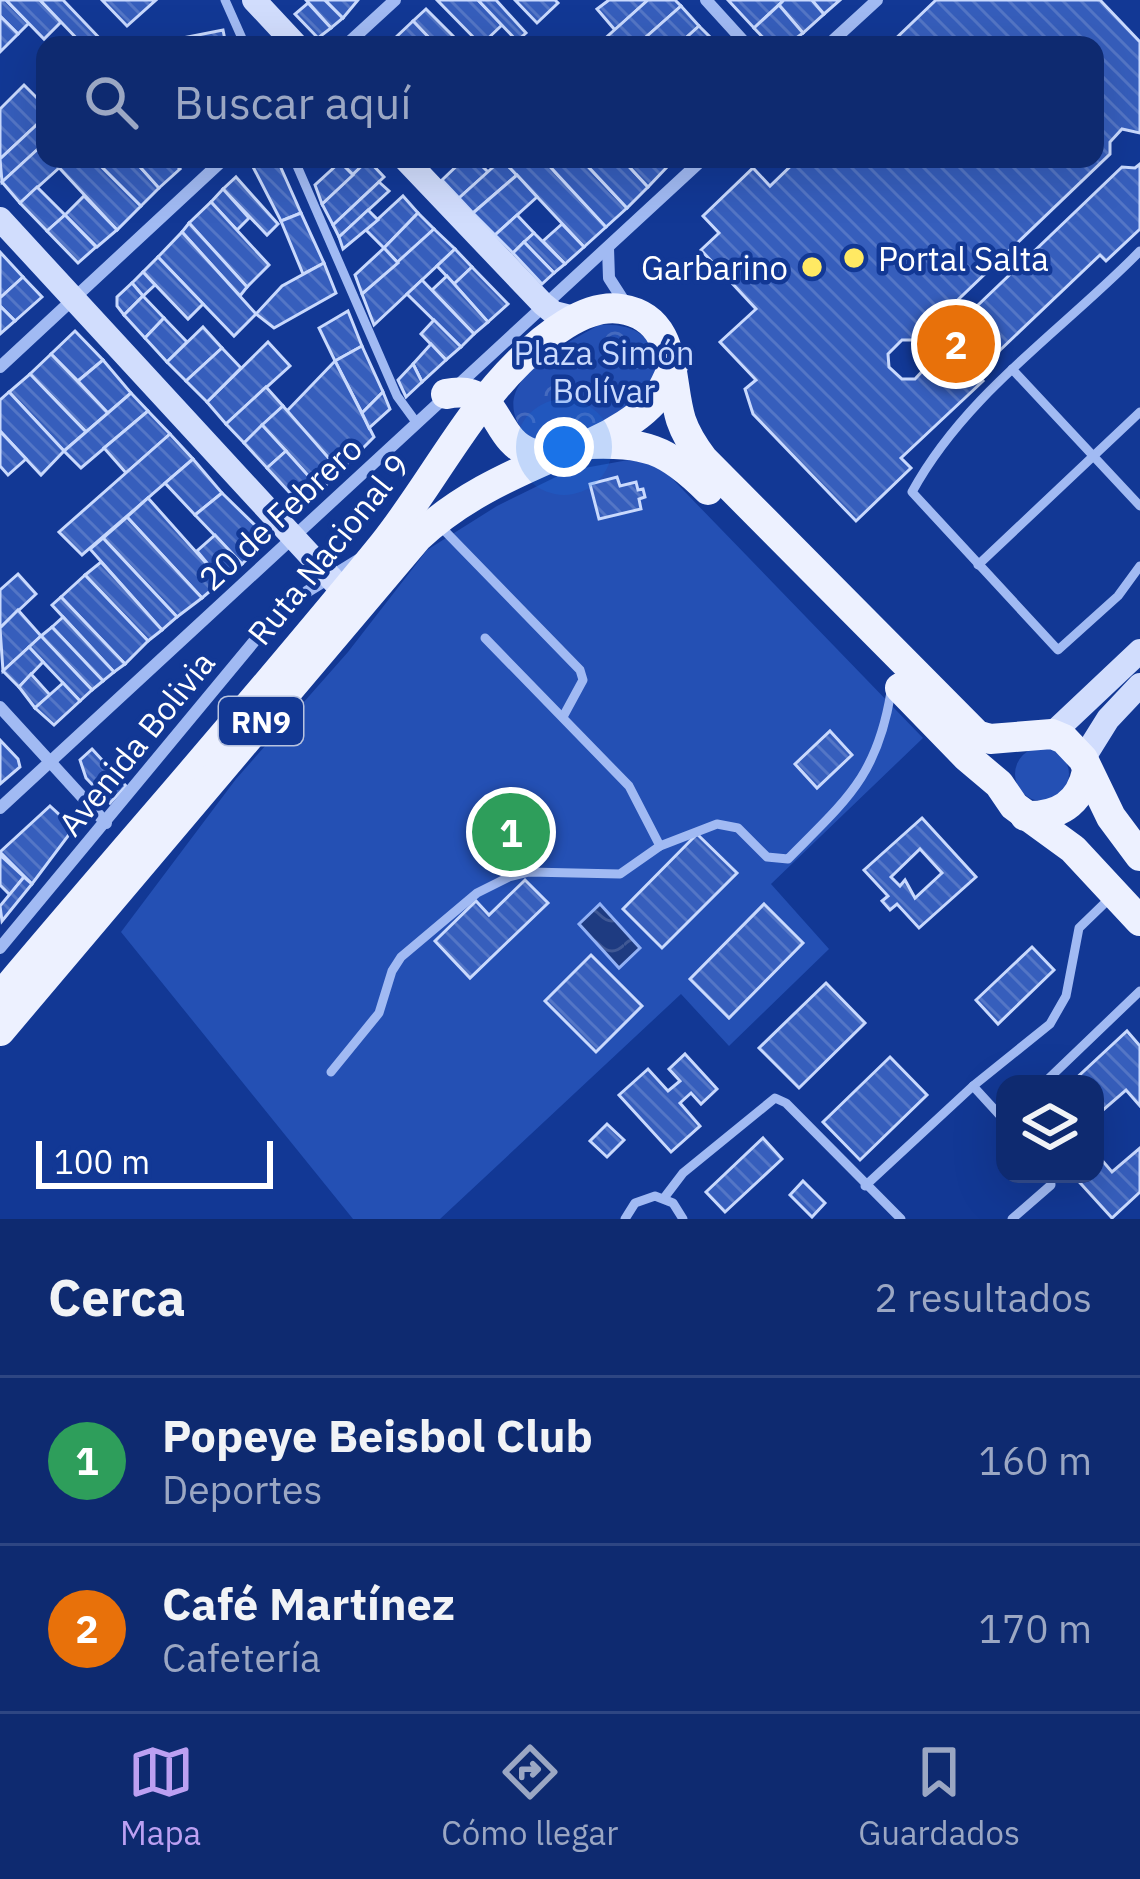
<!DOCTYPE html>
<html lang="es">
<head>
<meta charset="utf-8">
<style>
	body { margin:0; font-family:"IBM Plex Sans",sans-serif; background:#1c3678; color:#f1f3f6 }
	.controls { position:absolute; right:36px; bottom:36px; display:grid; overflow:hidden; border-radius:24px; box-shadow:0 12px 48px #0002 }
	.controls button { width:108px; height:108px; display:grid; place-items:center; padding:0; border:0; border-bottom:3px solid #2e4683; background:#0e2a70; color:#f1f3f6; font:60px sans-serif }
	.scale { position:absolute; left:36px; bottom:30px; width:237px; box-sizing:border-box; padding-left:12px; border:6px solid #fff; border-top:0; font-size:33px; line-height:42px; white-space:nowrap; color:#fff; -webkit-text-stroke:9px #123895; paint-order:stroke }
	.you { position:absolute; left:564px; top:447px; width:42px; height:42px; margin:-30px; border:9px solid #fff; border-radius:50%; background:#1a73e8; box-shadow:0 0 0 18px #1a73e833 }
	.badge { display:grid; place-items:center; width:78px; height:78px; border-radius:50%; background:#bca0f2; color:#fff; font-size:39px; font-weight:700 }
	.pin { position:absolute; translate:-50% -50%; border:6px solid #fff; box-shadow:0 3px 12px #0006 }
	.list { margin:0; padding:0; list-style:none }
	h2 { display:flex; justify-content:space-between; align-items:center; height:156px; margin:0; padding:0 48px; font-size:51px }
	h2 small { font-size:39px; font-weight:400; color:#9ba7c3 }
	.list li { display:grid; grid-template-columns:78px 1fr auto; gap:36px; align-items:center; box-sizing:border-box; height:168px; padding:0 48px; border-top:3px solid #2e4683 }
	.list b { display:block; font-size:45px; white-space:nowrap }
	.list p { margin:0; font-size:39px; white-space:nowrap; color:#9ba7c3 }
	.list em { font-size:39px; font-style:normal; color:#9ba7c3 }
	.icon { flex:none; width:66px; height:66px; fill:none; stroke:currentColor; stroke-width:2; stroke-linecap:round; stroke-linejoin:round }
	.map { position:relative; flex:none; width:1140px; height:1219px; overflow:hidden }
	.search { position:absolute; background:#0e2a70; box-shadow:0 12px 48px #0002; left:36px; right:36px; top:36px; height:132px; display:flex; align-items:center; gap:30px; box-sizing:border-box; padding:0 42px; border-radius:24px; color:#9ba7c3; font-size:45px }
	.sheet { height:492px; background:#0e2a70 }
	nav { display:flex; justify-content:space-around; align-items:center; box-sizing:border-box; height:168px; border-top:3px solid #2e4683; background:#0e2a70; font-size:33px; color:#9ba7c3 }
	nav a { display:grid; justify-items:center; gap:6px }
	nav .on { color:#bca0f2 }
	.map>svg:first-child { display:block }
	.grass { fill:#2450b4 }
	.park { fill:url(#park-crowns) }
	.water { fill:url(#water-waves); stroke:#93b2f6; stroke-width:3 }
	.building { fill:url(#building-back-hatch); stroke:#c9d9fd; stroke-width:3; fill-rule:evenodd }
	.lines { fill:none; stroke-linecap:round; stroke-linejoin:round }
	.lane { stroke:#a1baf3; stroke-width:9 }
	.street { stroke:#a1baf3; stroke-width:12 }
	.secondary { stroke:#d1ddfd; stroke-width:24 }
	.primary { stroke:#edf1ff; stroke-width:30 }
	.poi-dot { fill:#ffe963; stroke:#123895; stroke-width:4.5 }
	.labels { text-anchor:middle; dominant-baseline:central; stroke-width:9; stroke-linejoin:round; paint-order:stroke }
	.shield { fill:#123895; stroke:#b8c3df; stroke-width:3 }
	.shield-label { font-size:30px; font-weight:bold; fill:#fff }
	.poi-label { font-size:33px; fill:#fff; stroke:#123895; text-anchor:start }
	.park-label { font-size:33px; fill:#c9d9fd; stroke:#123895 }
	.street-label { font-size:33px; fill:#fff; stroke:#123895 }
</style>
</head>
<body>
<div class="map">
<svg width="1140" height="1219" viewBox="0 0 1140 1219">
	<defs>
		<pattern id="park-crowns" width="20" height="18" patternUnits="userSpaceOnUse" patternTransform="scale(3)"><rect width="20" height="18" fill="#2450b4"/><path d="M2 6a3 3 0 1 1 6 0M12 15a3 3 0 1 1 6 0" fill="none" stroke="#456abf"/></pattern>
		<pattern id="water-waves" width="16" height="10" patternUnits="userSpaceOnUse" patternTransform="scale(3)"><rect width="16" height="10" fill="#1e3b81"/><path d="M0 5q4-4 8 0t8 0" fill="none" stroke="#405894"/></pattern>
		<pattern id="building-back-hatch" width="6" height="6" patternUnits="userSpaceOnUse" patternTransform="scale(3)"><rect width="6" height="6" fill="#365ebc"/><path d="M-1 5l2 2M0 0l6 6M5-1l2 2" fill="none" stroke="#5476c6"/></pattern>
	</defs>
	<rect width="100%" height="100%" fill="#123895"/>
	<g class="grass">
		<polygon points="628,460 658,464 923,738 771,884 829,949 729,1046 681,994 440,1219 353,1219 121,932 236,779 348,652 427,550 497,506 568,471"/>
		<circle cx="1042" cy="774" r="27"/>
	</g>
	<path class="park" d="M599,325C636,323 658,337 655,378C625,413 577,445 530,439C479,387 558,348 599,325Z"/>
	<polygon class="water" points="600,904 640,948 619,968 579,924"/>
	<g class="building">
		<polygon points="0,0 6,0 29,23 18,34 0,16"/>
		<polygon points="6,0 40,0 61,22 44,39"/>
		<polygon points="40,0 63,0 106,45 83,45"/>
		<polygon points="102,0 156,0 127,26"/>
		<polygon points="306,0 325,0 343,18 331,28"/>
		<polygon points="325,0 358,0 343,18"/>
		<polygon points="437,0 478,0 502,25 481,45"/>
		<polygon points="478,0 496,0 526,33 517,41"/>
		<polygon points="515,0 555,0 558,3 537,23"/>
		<polygon points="609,0 648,0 615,30 597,9"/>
		<polygon points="648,0 675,0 681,6 637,45 604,45 601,42"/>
		<polygon points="728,0 784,0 754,28"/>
		<polygon points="784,0 812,0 824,14 803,33 779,5"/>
		<polygon points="812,0 840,0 824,14"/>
		<polygon points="936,0 1100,0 1140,42 1140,133 1122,129 1110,142 1110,154 916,340 902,340 888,354 889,367 902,379 915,379 927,366 928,353 1122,167 1135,168 1140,164 1140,229 1106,261 1100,255 976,373 983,381 901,458 911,468 856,521 753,414 745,389 756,380 720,342 756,309 701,250 719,233 703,216 753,168 770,186 798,159 1095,159 1095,45 889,45"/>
		<polygon points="308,3 331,28 318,38 295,14"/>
		<polygon points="779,5 803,33 787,45 770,45 754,28"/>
		<polygon points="681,6 699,26 678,45 637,45"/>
		<polygon points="426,9 462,45 436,45 413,21"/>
		<polygon points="0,16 18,34 0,52"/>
		<polygon points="413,21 436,45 400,45 394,39"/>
		<polygon points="699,26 710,37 701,45 678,45"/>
		<polygon points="223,30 226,45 185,45 183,38"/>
		<polygon points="24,85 45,106 45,117 0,159 0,109"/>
		<polygon points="45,117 45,143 2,182 0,159"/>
		<polygon points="40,147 45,159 51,159 59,168 20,203 2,182"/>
		<polygon points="51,159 94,159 141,206 117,230"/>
		<polygon points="94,159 133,159 159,188 141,206"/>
		<polygon points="133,159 170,159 180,169 159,188"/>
		<polygon points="260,159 277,159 301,213 281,221 251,163"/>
		<polygon points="342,159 367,159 368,160 353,175 340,162"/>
		<polygon points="464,159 475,159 488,172 459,198 442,180"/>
		<polygon points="502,159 517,175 473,213 459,198"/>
		<polygon points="520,159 543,159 606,227 584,247 510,168"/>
		<polygon points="543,159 581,159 627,208 606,227"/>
		<polygon points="581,159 622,159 648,187 627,208"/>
		<polygon points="622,159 662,159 668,166 648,187"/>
		<polygon points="368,160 384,177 333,225 322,204"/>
		<polygon points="340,162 353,175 322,204 315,185"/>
		<polygon points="517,175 537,197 495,235 473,213"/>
		<polygon points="236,177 278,224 267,235 223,189"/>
		<polygon points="379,182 389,191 339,237 333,225"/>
		<polygon points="37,187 65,215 47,231 20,203"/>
		<polygon points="223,189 249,218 237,230 211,202"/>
		<polygon points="84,196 117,230 97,247 65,215"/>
		<polygon points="403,196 418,213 384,248 366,230"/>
		<polygon points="211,202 269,265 247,287 189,223"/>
		<polygon points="368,210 378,220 343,249 339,237"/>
		<polygon points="301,213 324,263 303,274 281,221"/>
		<polygon points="418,213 434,229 398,263 384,248"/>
		<polygon points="65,215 96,247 78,263 47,231"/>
		<polygon points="517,215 534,233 513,253 495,235"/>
		<polygon points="189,223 247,287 240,296 182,232"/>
		<polygon points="562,224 584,247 565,264 543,241"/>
		<polygon points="434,229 455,249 374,325 362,294"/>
		<polygon points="182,232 256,314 234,336 158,257"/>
		<polygon points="534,233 565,264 554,273 524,242"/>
		<polygon points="524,242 554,273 542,284 513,253"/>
		<polygon points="384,248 398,263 362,294 355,275"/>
		<polygon points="455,249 472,267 454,284 437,266"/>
		<polygon points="0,252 23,277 0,298"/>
		<polygon points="158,257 203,304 188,319 143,272"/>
		<polygon points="324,263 336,293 274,328 256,314 282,286"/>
		<polygon points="472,267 508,304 488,322 454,284"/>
		<polygon points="143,272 155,285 143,296 132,283"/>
		<polygon points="447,276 488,322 474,334 432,290"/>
		<polygon points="23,277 42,297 15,321 0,306 0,298"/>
		<polygon points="422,280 474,334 461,347 407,294"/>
		<polygon points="132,283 143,296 124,315 117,306 117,297"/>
		<polygon points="143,296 164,318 145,338 124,315"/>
		<polygon points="0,306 15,321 0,334"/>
		<polygon points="348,311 362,346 335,361 319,328"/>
		<polygon points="164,318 187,342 167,362 145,338"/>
		<polygon points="434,320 461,347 446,360 421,334"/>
		<polygon points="203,327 222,348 186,381 167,362"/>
		<polygon points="75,331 103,360 78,381 51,354"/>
		<polygon points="268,342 290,366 226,424 207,402"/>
		<polygon points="431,344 446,360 422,382 413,364"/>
		<polygon points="362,346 383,392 362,413 335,361"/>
		<polygon points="222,348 241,368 207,402 186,381"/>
		<polygon points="51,354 108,413 86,432 30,374"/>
		<polygon points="103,360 131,393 108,413 78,381"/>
		<polygon points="335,361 374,437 340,471 286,412"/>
		<polygon points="413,364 422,382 406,397 398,380"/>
		<polygon points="30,374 86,432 64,451 9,392"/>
		<polygon points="266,387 283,406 244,443 226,424"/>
		<polygon points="9,392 64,451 41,475 0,431 0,400"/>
		<polygon points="383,392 390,409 369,428 362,413"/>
		<polygon points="131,393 148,411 81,468 64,451"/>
		<polygon points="283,406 340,471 321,490 262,425"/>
		<polygon points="148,411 170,434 126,473 104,448"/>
		<polygon points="262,425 286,451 267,468 244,443"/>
		<polygon points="0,431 26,459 8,475 0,466"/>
		<polygon points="170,434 193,459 82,555 59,532"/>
		<polygon points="286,451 321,490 302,506 267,468"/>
		<polygon points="193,459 222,493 195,515 165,483"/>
		<polygon points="617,477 620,486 636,482 638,490 643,489 645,497 639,499 641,509 599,519 590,484"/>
		<polygon points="222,493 262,532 262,545 242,564 195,515"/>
		<polygon points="148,498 222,581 202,598 127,517"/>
		<polygon points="127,517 202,598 177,617 103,538"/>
		<polygon points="215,535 242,564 222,581 197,551"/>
		<polygon points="103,538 177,617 162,630 90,549"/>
		<polygon points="101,562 162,630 148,641 85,575"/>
		<polygon points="18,574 36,594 0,628 0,590"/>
		<polygon points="85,575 148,641 125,664 61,597"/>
		<polygon points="61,597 125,664 114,672 52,605"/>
		<polygon points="18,610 41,636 3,671 0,628"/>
		<polygon points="63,617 114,672 103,681 52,627"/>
		<polygon points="52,627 103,681 92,690 41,636"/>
		<polygon points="41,636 92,690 80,701 29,647"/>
		<polygon points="29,647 43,662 19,687 3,671"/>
		<polygon points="31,674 50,695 35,708 19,687"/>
		<polygon points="63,683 80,701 54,725 35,708"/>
		<polygon points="830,731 852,755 817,788 795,764"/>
		<polygon points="0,740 18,759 20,767 0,784"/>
		<polygon points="92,749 126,786 110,803 86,778 80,760"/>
		<polygon points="50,806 74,828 32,884 0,852"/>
		<path d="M922,818L976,877L919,928L897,904L890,910L882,901L888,896L864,870ZM920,849L942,873L915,898L905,880L900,886L891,877Z"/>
		<polygon points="697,834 737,873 662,948 623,909"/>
		<polygon points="0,855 24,877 10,895 0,885"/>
		<polygon points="24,877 32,884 2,921 0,906"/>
		<polygon points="525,880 548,903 470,978 435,941 476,901 489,915"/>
		<polygon points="764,904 803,943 729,1018 690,979"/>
		<polygon points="1032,947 1054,970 998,1024 976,1000"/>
		<polygon points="591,955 642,1006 596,1052 545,1001"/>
		<polygon points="826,983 865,1023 799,1088 759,1048"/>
		<polygon points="1127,1031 1140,1046 1140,1106 1126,1090 1095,1117 1095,1084 1070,1084"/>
		<polygon points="685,1054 717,1089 701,1104 691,1093 680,1103 700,1126 671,1152 619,1095 648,1069 668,1091 680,1081 669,1069"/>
		<polygon points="890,1057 927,1095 860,1160 823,1122"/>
		<polygon points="607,1124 624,1140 607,1157 590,1141"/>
		<polygon points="763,1138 782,1159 725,1212 706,1192"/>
		<polygon points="1140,1148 1140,1192 1112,1218 1072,1174 1095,1174 1095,1152 1112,1172"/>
		<polygon points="803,1181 825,1203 812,1217 790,1195"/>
	</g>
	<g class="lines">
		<g class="lane">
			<polyline points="225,0 245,45"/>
			<polyline points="294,159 397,396 416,422"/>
			<path d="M1140,251C1063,330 966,393 912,492L1058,650L1118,596L1140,566"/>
			<polyline points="1012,369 1140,506"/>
			<polyline points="439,525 580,670 583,680 564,715"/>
			<polyline points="978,565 1140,412"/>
			<polyline points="485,638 629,786 660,846"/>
			<path d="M331,1072L379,1013L392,971L401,957L477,893L509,877L529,872L620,874L660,846L717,824L738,828L767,857L788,859C846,800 877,777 891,692"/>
			<polyline points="1043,1084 1140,991"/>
			<polyline points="973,1086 1005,1121"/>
			<polyline points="865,1186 973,1086 1050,1024 1066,996 1079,928 1110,898"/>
			<polyline points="664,1198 683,1173 775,1098 786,1103 901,1219"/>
			<polyline points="625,1219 635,1203 655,1196 673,1203 683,1219"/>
			<polyline points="1012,1219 1051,1185 1050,1174"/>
		</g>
		<g class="street">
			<polyline points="706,0 747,45"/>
			<polyline points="346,45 395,0"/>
			<polyline points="828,45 877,0"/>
			<polyline points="608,248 609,278 627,306"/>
			<polyline points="0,367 224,159"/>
			<polyline points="0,707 106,823"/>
			<polyline points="0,808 703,159"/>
			<polyline points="0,948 261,633 308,591 358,560"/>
		</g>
		<g class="secondary">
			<polyline points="254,0 296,45"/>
			<polyline points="405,159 543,304 554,313 578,319"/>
			<polyline points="0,219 343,591"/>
			<polyline points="1052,734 1140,651"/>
			<polyline points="1083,759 1108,719 1140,685"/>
		</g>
		<g class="primary">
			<path d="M446,394C501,382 491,440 531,453C564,463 626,429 649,406C661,395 667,381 673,366"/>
			<path d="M586,444C645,442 666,448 708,490"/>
			<polyline points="900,688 967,757 999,784 1014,806 1073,849 1140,921"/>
			<path d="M1025,816C1058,817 1080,804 1087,771"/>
			<path d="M0,997C127,846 259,698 383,545C430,486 465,415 519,362C543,338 585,303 621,309C679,318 668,379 681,420C686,435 694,447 703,459L977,735L990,739L1052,734L1064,739L1083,759L1111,817L1140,856"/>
			<path d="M0,1031L417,538C458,499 506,477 557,455"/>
		</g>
	</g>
	<g class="poi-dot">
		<circle cx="854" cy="258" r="12"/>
		<circle cx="812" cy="267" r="12"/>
	</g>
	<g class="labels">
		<rect class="shield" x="219" y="697" width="84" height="48" rx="9"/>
		<g class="shield-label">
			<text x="261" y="721">RN9</text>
		</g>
		<g class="poi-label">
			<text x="878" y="258">Portal Salta</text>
			<text x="788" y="267" text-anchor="end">Garbarino</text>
		</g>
		<g class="park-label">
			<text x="604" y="352">Plaza Simón<tspan x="604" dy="38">Bolívar</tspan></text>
		</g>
		<g class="street-label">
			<text transform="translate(280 513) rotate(-43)">20 de Febrero</text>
			<text transform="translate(328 549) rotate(-51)">Ruta Nacional 9</text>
			<text transform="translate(136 743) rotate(-51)">Avenida Bolivia</text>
		</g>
	</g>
</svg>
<div class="controls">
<button><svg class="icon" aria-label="layers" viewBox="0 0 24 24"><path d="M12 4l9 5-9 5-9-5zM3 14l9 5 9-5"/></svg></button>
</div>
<div class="scale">100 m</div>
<div class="you"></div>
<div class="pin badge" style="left:511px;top:832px;background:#2e9e5b">1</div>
<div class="pin badge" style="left:956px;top:344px;background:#e8710a">2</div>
<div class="search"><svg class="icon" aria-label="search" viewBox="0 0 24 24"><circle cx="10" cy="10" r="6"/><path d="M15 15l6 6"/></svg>Buscar aquí</div>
</div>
<section class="sheet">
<h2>Cerca<small>2 resultados</small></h2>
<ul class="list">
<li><span class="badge" style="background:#2e9e5b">1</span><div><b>Popeye Beisbol Club</b><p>Deportes</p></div><em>160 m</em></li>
<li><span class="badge" style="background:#e8710a">2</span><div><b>Café Martínez</b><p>Cafetería</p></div><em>170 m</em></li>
</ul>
</section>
<nav>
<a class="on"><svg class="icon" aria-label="map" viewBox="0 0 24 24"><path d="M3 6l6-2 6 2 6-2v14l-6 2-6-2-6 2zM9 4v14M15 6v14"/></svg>Mapa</a>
<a><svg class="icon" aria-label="directions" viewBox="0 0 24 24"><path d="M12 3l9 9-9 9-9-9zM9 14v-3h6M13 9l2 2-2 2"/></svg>Cómo llegar</a>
<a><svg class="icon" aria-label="saved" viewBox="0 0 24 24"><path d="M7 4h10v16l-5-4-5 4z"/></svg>Guardados</a>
</nav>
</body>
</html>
